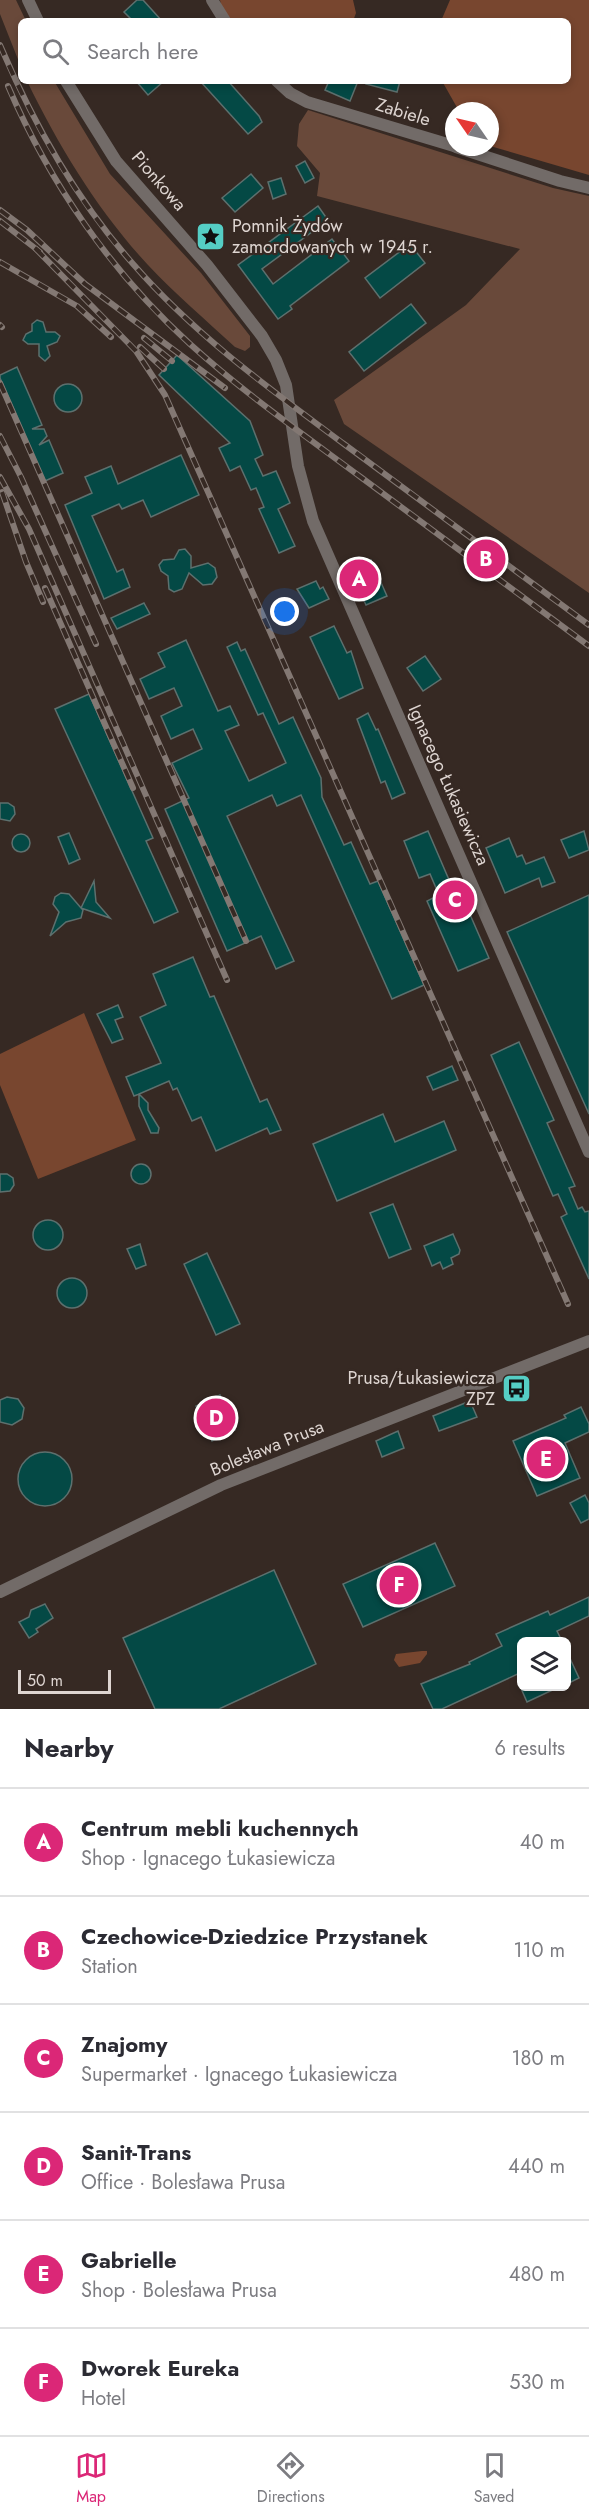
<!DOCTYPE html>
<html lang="en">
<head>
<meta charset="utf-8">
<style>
	body { margin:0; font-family:Jost,sans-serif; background:#f2f2f3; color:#2b2b33 }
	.controls { position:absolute; right:18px; bottom:18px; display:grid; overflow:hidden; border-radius:9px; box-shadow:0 3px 9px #0003 }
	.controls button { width:54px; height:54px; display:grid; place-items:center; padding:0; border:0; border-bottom:2px solid #e1e1e2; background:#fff; color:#2b2b33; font:30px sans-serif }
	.compass { position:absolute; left:445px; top:102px; width:54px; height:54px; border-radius:50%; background:#fff; box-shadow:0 3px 9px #0003; rotate:304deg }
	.scale { position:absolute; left:18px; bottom:15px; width:93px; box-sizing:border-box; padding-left:6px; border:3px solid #ded5d1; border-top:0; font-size:16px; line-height:21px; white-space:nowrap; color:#ded5d1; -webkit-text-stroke:4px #362923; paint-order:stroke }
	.you { position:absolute; left:285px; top:612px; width:21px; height:21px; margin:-15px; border:4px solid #fff; border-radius:50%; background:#1a73e8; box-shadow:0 0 0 9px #1a73e833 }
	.badge { display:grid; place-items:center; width:39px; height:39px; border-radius:50%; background:#db2777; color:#fff; font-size:20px; font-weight:700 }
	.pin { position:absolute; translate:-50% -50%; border:3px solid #fff; box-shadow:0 2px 6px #0006 }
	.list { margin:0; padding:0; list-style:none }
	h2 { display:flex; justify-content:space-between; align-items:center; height:78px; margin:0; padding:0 24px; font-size:26px }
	h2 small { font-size:20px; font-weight:400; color:#7c7c81 }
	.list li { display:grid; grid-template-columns:39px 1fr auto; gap:18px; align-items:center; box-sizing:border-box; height:108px; padding:0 24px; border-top:2px solid #e1e1e2 }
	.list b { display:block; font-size:22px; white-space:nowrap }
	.list p { margin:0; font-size:20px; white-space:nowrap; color:#7c7c81 }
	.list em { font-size:20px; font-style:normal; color:#7c7c81 }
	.icon { flex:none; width:33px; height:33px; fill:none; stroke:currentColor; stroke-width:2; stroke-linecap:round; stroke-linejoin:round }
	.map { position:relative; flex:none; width:589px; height:1709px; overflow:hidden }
	.search { position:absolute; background:#fff; box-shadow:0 3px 9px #0003; left:18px; right:18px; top:18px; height:66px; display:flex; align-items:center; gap:15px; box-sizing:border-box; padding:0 21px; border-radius:9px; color:#7c7c81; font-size:22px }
	.sheet { height:726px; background:#fff }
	nav { display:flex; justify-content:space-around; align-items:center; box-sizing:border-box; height:84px; border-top:2px solid #e1e1e2; background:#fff; font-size:16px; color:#7c7c81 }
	nav a { display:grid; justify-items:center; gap:3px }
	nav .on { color:#db2777 }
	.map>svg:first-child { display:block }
	.green { fill:#69493a }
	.water { fill:#78462f }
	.building { fill:#044945; stroke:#5d706e; stroke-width:1.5 }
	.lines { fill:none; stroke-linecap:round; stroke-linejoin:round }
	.minor { stroke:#726b68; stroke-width:12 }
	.rail-casing { stroke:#837873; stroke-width:6 }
	.rail { stroke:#362923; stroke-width:4; stroke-dasharray:11; stroke-linecap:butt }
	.labels { text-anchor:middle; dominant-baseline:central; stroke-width:4.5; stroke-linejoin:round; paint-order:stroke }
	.street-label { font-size:18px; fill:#ded5d1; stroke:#362923 }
	.poi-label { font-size:18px; fill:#ded5d1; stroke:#362923; text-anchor:start }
</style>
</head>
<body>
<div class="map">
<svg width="589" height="1709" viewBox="0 0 589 1709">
	<rect width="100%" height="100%" fill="#362923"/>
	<g class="green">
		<polygon points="0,0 16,0 26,21 21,21 21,67 0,14"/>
		<path d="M27,81H54L110,174L201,273L250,336V347L245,351L235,347C206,320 175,294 148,265C98,211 59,147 27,81Z"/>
		<polygon points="308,110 553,188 589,196 589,593 344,424 334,400 466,305 520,249 317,196 320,173 297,146 299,124"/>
	</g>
	<g class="water">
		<polygon points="220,0 353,0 356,13 353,21 232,21 222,9"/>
		<polygon points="450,0 589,0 589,175 490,146 490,111 459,111 442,81 568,81 568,21 441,21"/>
		<polygon points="84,1013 136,1140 38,1179 0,1085 0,1054"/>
		<polygon points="422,1651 427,1651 427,1654 420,1663 399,1667 394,1660 396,1654"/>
	</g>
	<g class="building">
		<polygon points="137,0 143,0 162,21 133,21 124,12"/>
		<polygon points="136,81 164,81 148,95"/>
		<polygon points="200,81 228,81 259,116 262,122 248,134"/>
		<polygon points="329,81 358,81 350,101 325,90"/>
		<polygon points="367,81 400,81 397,92 366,84"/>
		<polygon points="305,161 314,178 305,183 296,166"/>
		<polygon points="251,174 263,188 235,212 222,198"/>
		<polygon points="281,178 286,194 273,199 268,182"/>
		<polygon points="318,206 328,220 262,269 273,284 332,239 349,261 290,306 292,309 278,319 238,265"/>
		<polygon points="410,244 425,263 380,298 365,278"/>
		<polygon points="411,304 426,323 364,371 349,352"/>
		<polygon points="37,320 43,322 46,332 55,332 60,336 57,342 47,346 50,356 45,361 39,356 39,344 28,344 23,340 26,334 32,331 32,324"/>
		<polygon points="177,355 250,421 263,455 255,459 263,476 276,471 290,503 278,509 295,546 279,553 259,509 264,507 256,488 251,490 240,466 230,471 219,448 230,443 159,375"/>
		<polygon points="17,367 42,425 32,429 44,429 47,436 39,445 49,440 63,473 45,481 0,378 0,375"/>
		<circle cx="68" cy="398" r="14"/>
		<polygon points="181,455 199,495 151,517 143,500 122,509 119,504 92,516 117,572 123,569 130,587 104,599 65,505 92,493 85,477 111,466 118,484"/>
		<polygon points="185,549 191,556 191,568 208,563 215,568 217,577 212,584 203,585 189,573 182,589 174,592 169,589 168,576 161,571 159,565 163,560 174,559 179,550"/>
		<polygon points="371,560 387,596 366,605 350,570"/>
		<polygon points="316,581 320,589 323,587 329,599 309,608 297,589"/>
		<polygon points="144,603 150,614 117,629 111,618"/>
		<polygon points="334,626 347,653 351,651 363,688 339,699 310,637"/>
		<polygon points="186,640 218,711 230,706 239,725 225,731 249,781 286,763 263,713 258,715 227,647 237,642 241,651 245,649 279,724 293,717 321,778 322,797 344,845 351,842 370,884 378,881 424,985 392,999 301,795 277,806 272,795 227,816 294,961 276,969 261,936 227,951 165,809 189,798 172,763 202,749 193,729 171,739 161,716 182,706 174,688 149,699 140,679 165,667 158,653"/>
		<polygon points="425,656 441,679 423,691 407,668"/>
		<polygon points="89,694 153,838 146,841 178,912 154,923 55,709"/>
		<polygon points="368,713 376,730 378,729 405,793 392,799 385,781 381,783 357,719"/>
		<polygon points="0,803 8,803 14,807 15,814 10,821 0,819"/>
		<polygon points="428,831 453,889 458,887 489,958 458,971 427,901 439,895 430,874 419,878 404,841"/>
		<polygon points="584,831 589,850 569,858 561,840"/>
		<polygon points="69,833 80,859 69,864 58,837"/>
		<circle cx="21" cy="843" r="9"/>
		<polygon points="509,838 517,857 522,855 526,864 544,857 555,882 542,887 539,878 505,893 486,848"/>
		<polygon points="94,881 96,902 110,918 81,908 83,910 81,918 66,922 50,936 59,912 53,904 55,897 61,893 69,894 81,908"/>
		<polygon points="589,895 589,1114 507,932"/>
		<polygon points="193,957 210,997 214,996 260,1102 267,1099 281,1130 270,1134 267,1128 216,1151 201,1117 192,1121 177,1088 173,1090 169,1081 139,1094 148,1103 148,1110 159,1128 158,1133 151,1133 139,1106 139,1094 134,1096 126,1077 161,1063 140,1017 166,1005 153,974"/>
		<polygon points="118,1005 123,1017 115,1020 123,1039 112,1043 97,1014"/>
		<polygon points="519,1042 554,1120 547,1123 575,1186 569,1188 578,1209 582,1207 585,1212 589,1211 589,1279 561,1217 567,1214 558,1194 553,1196 491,1055"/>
		<polygon points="452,1066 458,1080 433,1090 427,1077"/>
		<polygon points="383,1114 395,1142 444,1121 456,1150 337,1201 313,1144"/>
		<circle cx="141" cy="1174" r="10"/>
		<polygon points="0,1174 7,1174 13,1178 14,1185 10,1191 0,1192"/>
		<polygon points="393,1204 411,1249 389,1258 370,1213"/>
		<circle cx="48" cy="1235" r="15"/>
		<polygon points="453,1234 460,1250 459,1254 451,1258 453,1264 443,1269 440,1262 432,1266 424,1246"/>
		<polygon points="140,1244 146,1265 136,1269 127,1249"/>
		<polygon points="207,1253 240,1324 216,1335 184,1264"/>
		<circle cx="72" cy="1293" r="15"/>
		<polygon points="220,1395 235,1430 212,1441 196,1406"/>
		<polygon points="7,1397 18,1399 24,1408 22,1419 12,1425 0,1422 0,1400"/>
		<polygon points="470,1401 477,1417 439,1431 433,1416"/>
		<polygon points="581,1407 589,1424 589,1432 565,1443 580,1478 537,1496 513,1441 566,1418 564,1415"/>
		<polygon points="398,1431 404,1448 382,1457 376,1441"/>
		<circle cx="45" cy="1479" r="27"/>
		<polygon points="585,1495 589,1503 589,1519 581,1523 570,1503"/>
		<polygon points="435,1543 455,1586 363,1627 343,1584"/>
		<polygon points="274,1570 316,1664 219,1709 155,1709 123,1638"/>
		<polygon points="589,1597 589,1616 557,1631 562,1641 522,1641 522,1672 442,1709 433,1709 421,1684 470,1664 469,1662 502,1646 496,1634 548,1611 550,1615"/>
		<polygon points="45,1604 53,1618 36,1629 38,1632 29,1638 19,1622 29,1617 31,1610"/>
		<polygon points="567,1652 579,1678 567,1684"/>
		<polygon points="520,1686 561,1686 527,1702"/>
	</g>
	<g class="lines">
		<g class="minor">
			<polyline points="28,0 38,21"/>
			<polyline points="212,0 225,21"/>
			<polyline points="66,81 116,161 207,265 262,336 276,360 286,385 298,466 313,521 589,1152"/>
			<polyline points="277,81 290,93 307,102 454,146"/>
			<polyline points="456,147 560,181 589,188"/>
			<polyline points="0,1592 221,1485 589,1341"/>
		</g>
		<defs>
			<g id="rail">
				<path d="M0,45C34,125 76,200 134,265C195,335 270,389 344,444C426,504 507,565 589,625"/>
				<path d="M8,86C50,184 112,273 190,344C244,393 304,435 362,478C438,534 513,590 589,646"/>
				<polyline points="0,210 27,230 85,284 225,388"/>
				<polyline points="0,221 40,252"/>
				<polyline points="36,249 136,351 165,395 568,1304"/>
				<polyline points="0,262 77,306 111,337"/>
				<polyline points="0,325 2,327"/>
				<polyline points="144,338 172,361"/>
				<polyline points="140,347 164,369"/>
				<polyline points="0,383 246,941"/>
				<polyline points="0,436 21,477 96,644"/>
				<polyline points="0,477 29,529 227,980"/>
				<polyline points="2,492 26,562 43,602"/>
				<polyline points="45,588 133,788"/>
			</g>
		</defs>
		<use href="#rail" class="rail-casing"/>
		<use href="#rail" class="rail"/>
	</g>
	<defs>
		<symbol id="sight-square" viewBox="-11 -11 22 22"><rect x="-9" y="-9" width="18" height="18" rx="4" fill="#55cec5" stroke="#362923"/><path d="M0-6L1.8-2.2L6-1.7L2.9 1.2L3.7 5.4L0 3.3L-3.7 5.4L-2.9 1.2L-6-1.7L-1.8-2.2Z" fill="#111"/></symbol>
		<symbol id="bus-square" viewBox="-11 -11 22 22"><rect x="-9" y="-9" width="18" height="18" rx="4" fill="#55cec5" stroke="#362923"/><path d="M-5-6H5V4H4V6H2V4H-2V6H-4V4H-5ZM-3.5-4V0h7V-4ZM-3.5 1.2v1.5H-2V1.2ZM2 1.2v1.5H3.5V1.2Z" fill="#111"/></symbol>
	</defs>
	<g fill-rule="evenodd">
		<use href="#sight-square" x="194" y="220" width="33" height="33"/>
		<use href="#bus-square" x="500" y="1372" width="33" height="33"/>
	</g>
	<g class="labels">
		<g class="street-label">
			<text transform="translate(403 112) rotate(17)">Zabiele</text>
			<text transform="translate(159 181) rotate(49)">Pionkowa</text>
			<text transform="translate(449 785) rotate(66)">Ignacego Łukasiewicza</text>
			<text transform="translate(267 1448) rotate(-22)">Bolesława Prusa</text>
		</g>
		<g class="poi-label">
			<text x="232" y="226">Pomnik Żydów<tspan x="232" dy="21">zamordowanych w 1945 r.</tspan></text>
			<text x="495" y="1378" text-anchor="end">Prusa/Łukasiewicza<tspan x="495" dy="21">ZPZ</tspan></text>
		</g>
	</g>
</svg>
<div class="controls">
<button><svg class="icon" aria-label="layers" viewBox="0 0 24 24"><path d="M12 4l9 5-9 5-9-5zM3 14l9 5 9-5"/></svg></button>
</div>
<svg class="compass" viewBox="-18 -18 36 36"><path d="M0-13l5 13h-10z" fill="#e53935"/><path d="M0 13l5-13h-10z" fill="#7c7c81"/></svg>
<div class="scale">50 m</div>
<div class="you"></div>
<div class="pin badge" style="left:359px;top:579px">A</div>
<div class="pin badge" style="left:486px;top:559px">B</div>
<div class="pin badge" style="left:455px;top:900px">C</div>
<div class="pin badge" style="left:216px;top:1418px">D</div>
<div class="pin badge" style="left:546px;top:1459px">E</div>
<div class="pin badge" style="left:399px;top:1585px">F</div>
<div class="search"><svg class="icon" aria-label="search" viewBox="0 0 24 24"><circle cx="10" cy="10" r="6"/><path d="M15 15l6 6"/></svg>Search here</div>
</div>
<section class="sheet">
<h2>Nearby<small>6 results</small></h2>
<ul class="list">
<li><span class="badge">A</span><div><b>Centrum mebli kuchennych</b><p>Shop · Ignacego Łukasiewicza</p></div><em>40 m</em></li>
<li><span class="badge">B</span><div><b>Czechowice-Dziedzice Przystanek</b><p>Station</p></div><em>110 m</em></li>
<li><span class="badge">C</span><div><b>Znajomy</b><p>Supermarket · Ignacego Łukasiewicza</p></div><em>180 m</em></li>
<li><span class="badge">D</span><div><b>Sanit-Trans</b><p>Office · Bolesława Prusa</p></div><em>440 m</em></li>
<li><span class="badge">E</span><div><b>Gabrielle</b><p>Shop · Bolesława Prusa</p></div><em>480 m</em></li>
<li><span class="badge">F</span><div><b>Dworek Eureka</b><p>Hotel</p></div><em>530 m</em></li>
</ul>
</section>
<nav>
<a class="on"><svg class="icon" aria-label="map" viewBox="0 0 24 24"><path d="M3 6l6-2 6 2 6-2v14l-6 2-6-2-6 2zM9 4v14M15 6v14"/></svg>Map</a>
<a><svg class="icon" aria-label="directions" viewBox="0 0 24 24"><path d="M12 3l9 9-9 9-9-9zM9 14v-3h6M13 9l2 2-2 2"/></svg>Directions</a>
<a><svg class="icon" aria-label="saved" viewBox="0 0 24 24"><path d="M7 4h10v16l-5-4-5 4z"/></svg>Saved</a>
</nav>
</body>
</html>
